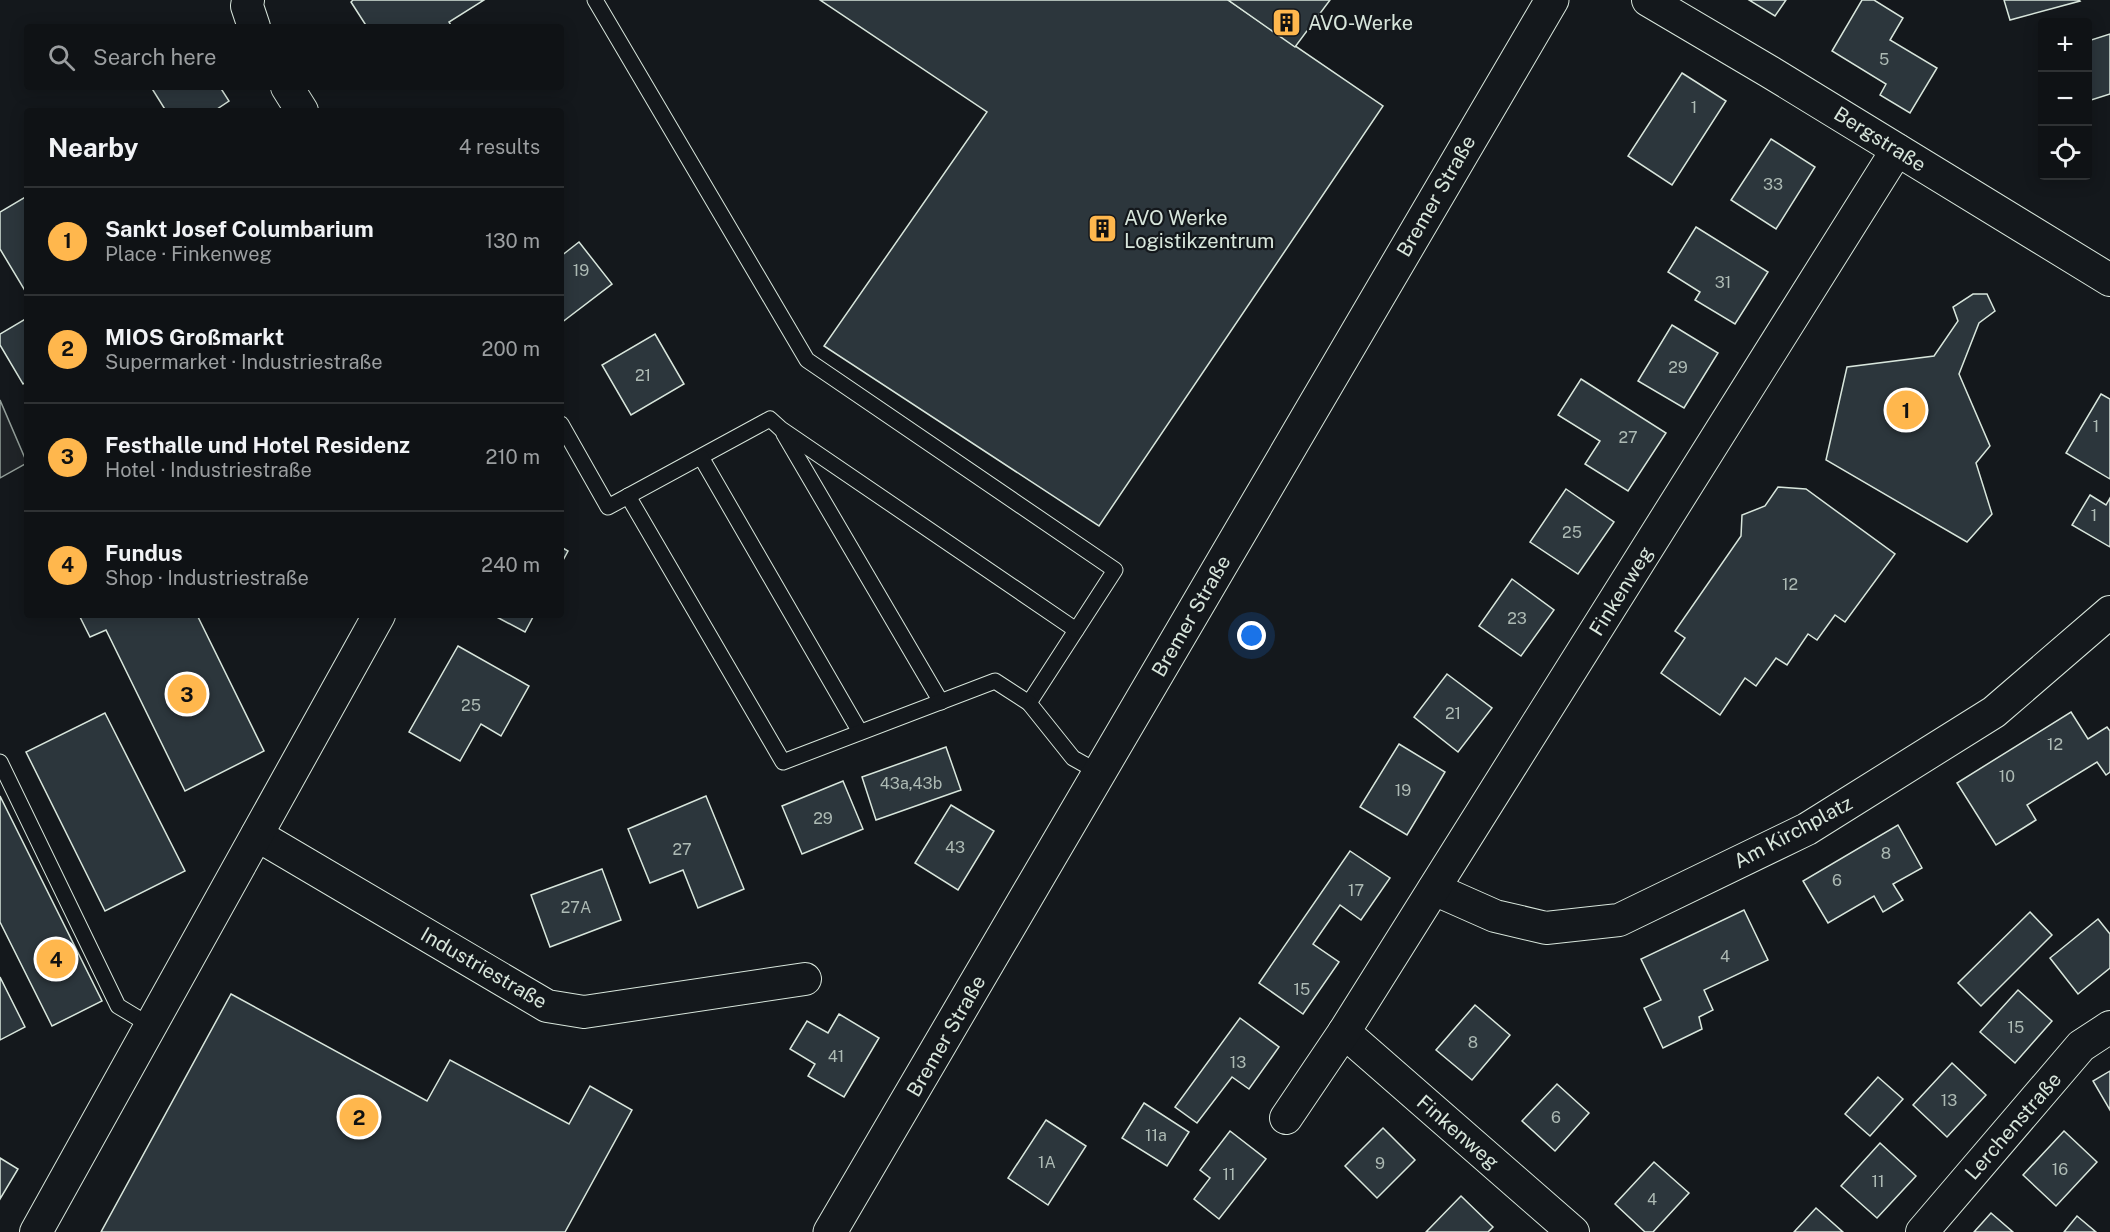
<!DOCTYPE html>
<html lang="en">
<head>
<meta charset="utf-8">
<style>
	body { margin:0; font-family:"Public Sans",sans-serif; background:#1d2022; color:#f1f3f6 }
	.controls { position:absolute; right:18px; top:18px; display:grid; overflow:hidden; border-radius:6px; box-shadow:0 3px 15px #0003 }
	.controls button { width:54px; height:54px; display:grid; place-items:center; padding:0; border:0; border-bottom:2px solid #2f3234; background:#0f1215; color:#f1f3f6; font:30px sans-serif }
	.you { position:absolute; left:1252px; top:636px; width:21px; height:21px; margin:-15px; border:4px solid #fff; border-radius:50%; background:#1a73e8; box-shadow:0 0 0 9px #1a73e833 }
	.badge { display:grid; place-items:center; width:39px; height:39px; border-radius:50%; background:#ffb74d; color:#111; font-size:20px; font-weight:700 }
	.pin { position:absolute; translate:-50% -50%; border:3px solid #fff; box-shadow:0 2px 6px #0006 }
	.list { margin:0; padding:0; list-style:none }
	h2 { display:flex; justify-content:space-between; align-items:center; height:78px; margin:0; padding:0 24px; font-size:26px }
	h2 small { font-size:20px; font-weight:400; color:#9b9ea0 }
	.list li { display:grid; grid-template-columns:39px 1fr auto; gap:18px; align-items:center; box-sizing:border-box; height:108px; padding:0 24px; border-top:2px solid #2f3234 }
	.list b { display:block; font-size:22px; white-space:nowrap }
	.list p { margin:0; font-size:20px; white-space:nowrap; color:#9b9ea0 }
	.list em { font-size:20px; font-style:normal; color:#9b9ea0 }
	.icon { flex:none; width:33px; height:33px; fill:none; stroke:currentColor; stroke-width:2; stroke-linecap:round; stroke-linejoin:round }
	.map { position:relative; flex:none; width:2110px; height:1232px; overflow:hidden }
	.search { position:absolute; background:#0f1215; box-shadow:0 3px 15px #0003; left:24px; top:24px; width:540px; height:66px; display:flex; align-items:center; gap:15px; box-sizing:border-box; padding:0 21px; border-radius:6px; color:#9b9ea0; font-size:22px }
	.panel { position:absolute; background:#0f1215; box-shadow:0 3px 15px #0003; left:24px; top:108px; width:540px; height:510px; border-radius:6px }
	.map>svg:first-child { display:block }
	.green { fill:#202428; stroke:#939e99; stroke-width:1.5 }
	.building { fill:#2c363c; stroke:#d8e6dc; stroke-width:1.5 }
	.lines { fill:none; stroke-linecap:round; stroke-linejoin:round }
	.service-casing { stroke:#d8e6dc; stroke-width:17 }
	.minor-casing { stroke:#d8e6dc; stroke-width:34 }
	.tertiary-casing { stroke:#d8e6dc; stroke-width:35 }
	.service { stroke:#14181c; stroke-width:15 }
	.minor { stroke:#14181c; stroke-width:32 }
	.tertiary { stroke:#14181c; stroke-width:33 }
	.labels { text-anchor:middle; dominant-baseline:central; stroke-width:4.5; stroke-linejoin:round; paint-order:stroke }
	.number-label { font-size:16px; fill:#adbab4 }
	.poi-label { font-size:20px; fill:#d8e6dc; stroke:#14181c; text-anchor:start }
	.street-label { font-size:20px; fill:#d8e6dc; stroke:#14181c }
</style>
</head>
<body>
<div class="map">
<svg width="2110" height="1232" viewBox="0 0 2110 1232">
	<rect width="100%" height="100%" fill="#14181c"/>
	<polygon class="green" points="0,400 27,463 0,478"/>
	<g class="building">
		<polygon points="353,0 484,0 449,22 452,27 367,27 351,2"/>
		<polygon points="820,0 1228,0 1383,106 1099,526 824,346 987,112"/>
		<polygon points="1228,0 1330,0 1295,47"/>
		<polygon points="1749,0 1786,0 1775,16"/>
		<polygon points="1862,0 1874,0 1903,18 1890,40 1937,68 1910,113 1880,95 1886,84 1832,51"/>
		<polygon points="2004,0 2079,0 2080,1 2010,20"/>
		<polygon points="2110,34 2110,94 2088,101 2088,41"/>
		<polygon points="1682,73 1726,101 1672,185 1628,156"/>
		<polygon points="151,87 220,87 229,101 214,111 166,111"/>
		<polygon points="1771,139 1815,167 1776,229 1731,200"/>
		<polygon points="27,196 27,294 0,249 0,212"/>
		<polygon points="1696,227 1768,272 1735,324 1695,300 1700,292 1668,272"/>
		<polygon points="579,242 612,284 561,323 561,256"/>
		<polygon points="1973,294 1987,294 1995,311 1979,323 1959,374 1990,446 1976,463 1992,514 1967,542 1826,460 1847,367 1934,356 1958,321 1953,307"/>
		<polygon points="27,318 27,381 23,384 0,345 0,334"/>
		<polygon points="1672,325 1718,353 1684,408 1638,381"/>
		<polygon points="655,334 684,384 631,415 602,365"/>
		<polygon points="1581,379 1666,433 1628,491 1585,464 1600,441 1558,415"/>
		<polygon points="2101,394 2110,399 2110,479 2066,453"/>
		<polygon points="1778,487 1806,489 1895,554 1845,622 1835,615 1817,640 1808,634 1787,665 1776,658 1756,686 1745,678 1720,715 1661,673 1685,638 1675,631 1741,536 1742,515 1765,506"/>
		<polygon points="1566,489 1614,522 1578,574 1530,542"/>
		<polygon points="2090,495 2106,505 2110,498 2110,547 2072,525"/>
		<polygon points="561,547 568,551 561,564"/>
		<polygon points="1512,579 1554,610 1521,656 1479,626"/>
		<polygon points="79,615 197,615 264,751 185,791 106,630 90,637"/>
		<polygon points="493,615 534,615 525,632"/>
		<polygon points="458,646 529,686 501,736 481,724 460,761 409,732"/>
		<polygon points="1447,674 1492,708 1458,752 1414,717"/>
		<polygon points="2071,712 2088,739 2107,727 2110,731 2110,772 2106,775 2097,762 2027,805 2036,820 1996,845 1957,783"/>
		<polygon points="105,713 185,871 105,911 26,752"/>
		<polygon points="1399,744 1445,772 1407,835 1360,807"/>
		<polygon points="946,747 961,790 876,820 862,777"/>
		<polygon points="843,781 863,829 802,854 782,806"/>
		<polygon points="0,796 102,1001 52,1026 0,922"/>
		<polygon points="706,796 744,889 698,908 683,870 650,883 628,829"/>
		<polygon points="951,805 994,831 958,890 915,863"/>
		<polygon points="1898,825 1922,868 1893,884 1903,900 1883,912 1874,896 1828,923 1803,881"/>
		<polygon points="1350,851 1390,878 1361,920 1340,905 1313,944 1339,962 1303,1014 1259,983"/>
		<polygon points="602,869 621,920 550,947 531,895"/>
		<polygon points="1744,910 1768,960 1704,990 1713,1010 1699,1017 1702,1029 1663,1048 1644,1008 1661,1000 1641,959"/>
		<polygon points="2030,912 2052,935 1981,1006 1958,983"/>
		<polygon points="2098,919 2110,934 2110,968 2078,994 2050,958"/>
		<polygon points="0,977 25,1027 0,1040"/>
		<polygon points="2018,990 2052,1021 2015,1063 1980,1032"/>
		<polygon points="231,994 427,1101 450,1060 569,1124 590,1086 632,1110 565,1232 101,1232"/>
		<polygon points="1475,1005 1510,1035 1472,1080 1436,1050"/>
		<polygon points="839,1014 879,1038 844,1097 808,1076 815,1064 790,1049 807,1021 828,1033"/>
		<polygon points="1240,1018 1279,1047 1249,1089 1232,1077 1197,1123 1175,1107"/>
		<polygon points="1952,1063 1986,1095 1947,1137 1913,1105"/>
		<polygon points="2110,1071 2110,1110 2093,1081"/>
		<polygon points="1878,1077 1903,1099 1870,1136 1845,1114"/>
		<polygon points="1557,1084 1589,1113 1555,1151 1522,1121"/>
		<polygon points="1144,1103 1189,1132 1167,1166 1122,1138"/>
		<polygon points="1046,1120 1086,1146 1048,1205 1008,1178"/>
		<polygon points="1383,1128 1415,1160 1377,1198 1345,1166"/>
		<polygon points="1230,1131 1266,1159 1219,1219 1194,1199 1210,1178 1200,1170"/>
		<polygon points="2064,1131 2097,1162 2056,1206 2023,1175"/>
		<polygon points="1880,1143 1916,1176 1877,1218 1841,1186"/>
		<polygon points="0,1158 18,1169 0,1199"/>
		<polygon points="1654,1162 1689,1193 1653,1232 1645,1232 1615,1204"/>
		<polygon points="1461,1196 1493,1227 1488,1232 1426,1232"/>
		<polygon points="1816,1208 1843,1232 1794,1232"/>
		<polygon points="1991,1213 2013,1232 1974,1232"/>
		<polygon points="2077,1216 2096,1232 2064,1232"/>
	</g>
	<g class="lines">
		<defs>
			<g id="service">
				<polyline points="595,0 807,360 1115,570 1029,703 1073,758 1100,773"/>
				<polyline points="561,424 608,507 770,419 781,429 1076,630"/>
				<polyline points="784,434 941,702"/>
				<polyline points="701,457 860,732"/>
				<polyline points="628,496 783,762 995,681 1029,703"/>
				<polyline points="0,762 118,1006 151,1026"/>
			</g>
			<g id="minor">
				<polyline points="248,0 247,6 254,27"/>
				<polyline points="1648,0 1770,72 2110,280"/>
				<polyline points="287,87 302,111"/>
				<polyline points="257,835 547,1006 584,1012 805,979"/>
				<polyline points="1434,889 1495,916 1546,928 1619,920 1807,829 1994,712 2110,612"/>
				<polyline points="1344,1032 1573,1232"/>
				<polyline points="1286,1118 1344,1032 1897,150"/>
				<polyline points="36,1232 379,615"/>
				<polyline points="1922,1232 2081,1046 2110,1027"/>
			</g>
			<polyline id="tertiary" points="830,1232 1552,0"/>
		</defs>
		<use href="#service" class="service-casing"/>
		<use href="#minor" class="minor-casing"/>
		<use href="#tertiary" class="tertiary-casing"/>
		<use href="#service" class="service"/>
		<use href="#minor" class="minor"/>
		<use href="#tertiary" class="tertiary"/>
	</g>
	<defs>
		<symbol id="building-square" viewBox="-11 -11 22 22"><rect x="-9" y="-9" width="18" height="18" rx="4" fill="#ffb74d" stroke="#14181c"/><path d="M-4-6H4V6H1V3H-1V6H-4ZM-2.5-4.3h1.7v1.8h-1.7ZM.8-4.3h1.7v1.8H.8ZM-2.5-1h1.7V.8h-1.7ZM.8-1h1.7V.8H.8Z" fill="#111"/></symbol>
	</defs>
	<g fill-rule="evenodd">
		<use href="#building-square" x="1270" y="6" width="33" height="33"/>
		<use href="#building-square" x="1086" y="212" width="33" height="33"/>
	</g>
	<g class="labels">
		<g class="number-label">
			<text x="1884" y="59">5</text>
			<text x="1694" y="107">1</text>
			<text x="1773" y="184">33</text>
			<text x="581" y="270">19</text>
			<text x="1723" y="282">31</text>
			<text x="1678" y="367">29</text>
			<text x="643" y="375">21</text>
			<text x="2096" y="426">1</text>
			<text x="1628" y="437">27</text>
			<text x="2094" y="515">1</text>
			<text x="1572" y="532">25</text>
			<text x="1790" y="584">12</text>
			<text x="1517" y="618">23</text>
			<text x="471" y="705">25</text>
			<text x="1453" y="713">21</text>
			<text x="2055" y="744">12</text>
			<text x="2007" y="776">10</text>
			<text x="911" y="783">43a,43b</text>
			<text x="1403" y="790">19</text>
			<text x="823" y="818">29</text>
			<text x="955" y="847">43</text>
			<text x="682" y="849">27</text>
			<text x="1886" y="853">8</text>
			<text x="1837" y="880">6</text>
			<text x="1356" y="890">17</text>
			<text x="576" y="907">27A</text>
			<text x="1725" y="956">4</text>
			<text x="1302" y="989">15</text>
			<text x="2016" y="1027">15</text>
			<text x="1473" y="1042">8</text>
			<text x="836" y="1056">41</text>
			<text x="1238" y="1062">13</text>
			<text x="1949" y="1100">13</text>
			<text x="1556" y="1117">6</text>
			<text x="1156" y="1135">11a</text>
			<text x="1047" y="1162">1A</text>
			<text x="1380" y="1163">9</text>
			<text x="2060" y="1169">16</text>
			<text x="1229" y="1174">11</text>
			<text x="1878" y="1181">11</text>
			<text x="1652" y="1199">4</text>
		</g>
		<g class="poi-label">
			<text x="1308" y="23">AVO-Werke</text>
			<text x="1124" y="218">AVO Werke<tspan x="1124" dy="23">Logistikzentrum</tspan></text>
		</g>
		<g class="street-label">
			<text transform="translate(1880 139) rotate(32)">Bergstraße</text>
			<text transform="translate(1436 196) rotate(-60)">Bremer Straße</text>
			<text transform="translate(1621 591) rotate(-58)">Finkenweg</text>
			<text transform="translate(1191 616) rotate(-60)">Bremer Straße</text>
			<text transform="translate(1793 832) rotate(-28)">Am Kirchplatz</text>
			<text transform="translate(484 968) rotate(30)">Industriestraße</text>
			<text transform="translate(946 1036) rotate(-60)">Bremer Straße</text>
			<text transform="translate(2013 1126) rotate(-49)">Lerchenstraße</text>
			<text transform="translate(1458 1132) rotate(41)">Finkenweg</text>
		</g>
	</g>
</svg>
<div class="controls">
<button>+</button>
<button>−</button>
<button><svg class="icon" aria-label="locate" viewBox="0 0 24 24"><circle cx="12" cy="12" r="6"/><path d="M12 2v4M12 18v4M2 12h4M18 12h4"/></svg></button>
</div>
<div class="you"></div>
<div class="pin badge" style="left:1906px;top:410px">1</div>
<div class="pin badge" style="left:359px;top:1117px">2</div>
<div class="pin badge" style="left:187px;top:694px">3</div>
<div class="pin badge" style="left:56px;top:959px">4</div>
<div class="search"><svg class="icon" aria-label="search" viewBox="0 0 24 24"><circle cx="10" cy="10" r="6"/><path d="M15 15l6 6"/></svg>Search here</div>
<section class="panel">
<h2>Nearby<small>4 results</small></h2>
<ul class="list">
<li><span class="badge">1</span><div><b>Sankt Josef Columbarium</b><p>Place · Finkenweg</p></div><em>130 m</em></li>
<li><span class="badge">2</span><div><b>MIOS Großmarkt</b><p>Supermarket · Industriestraße</p></div><em>200 m</em></li>
<li><span class="badge">3</span><div><b>Festhalle und Hotel Residenz</b><p>Hotel · Industriestraße</p></div><em>210 m</em></li>
<li><span class="badge">4</span><div><b>Fundus</b><p>Shop · Industriestraße</p></div><em>240 m</em></li>
</ul>
</section>
</div>
</body>
</html>
